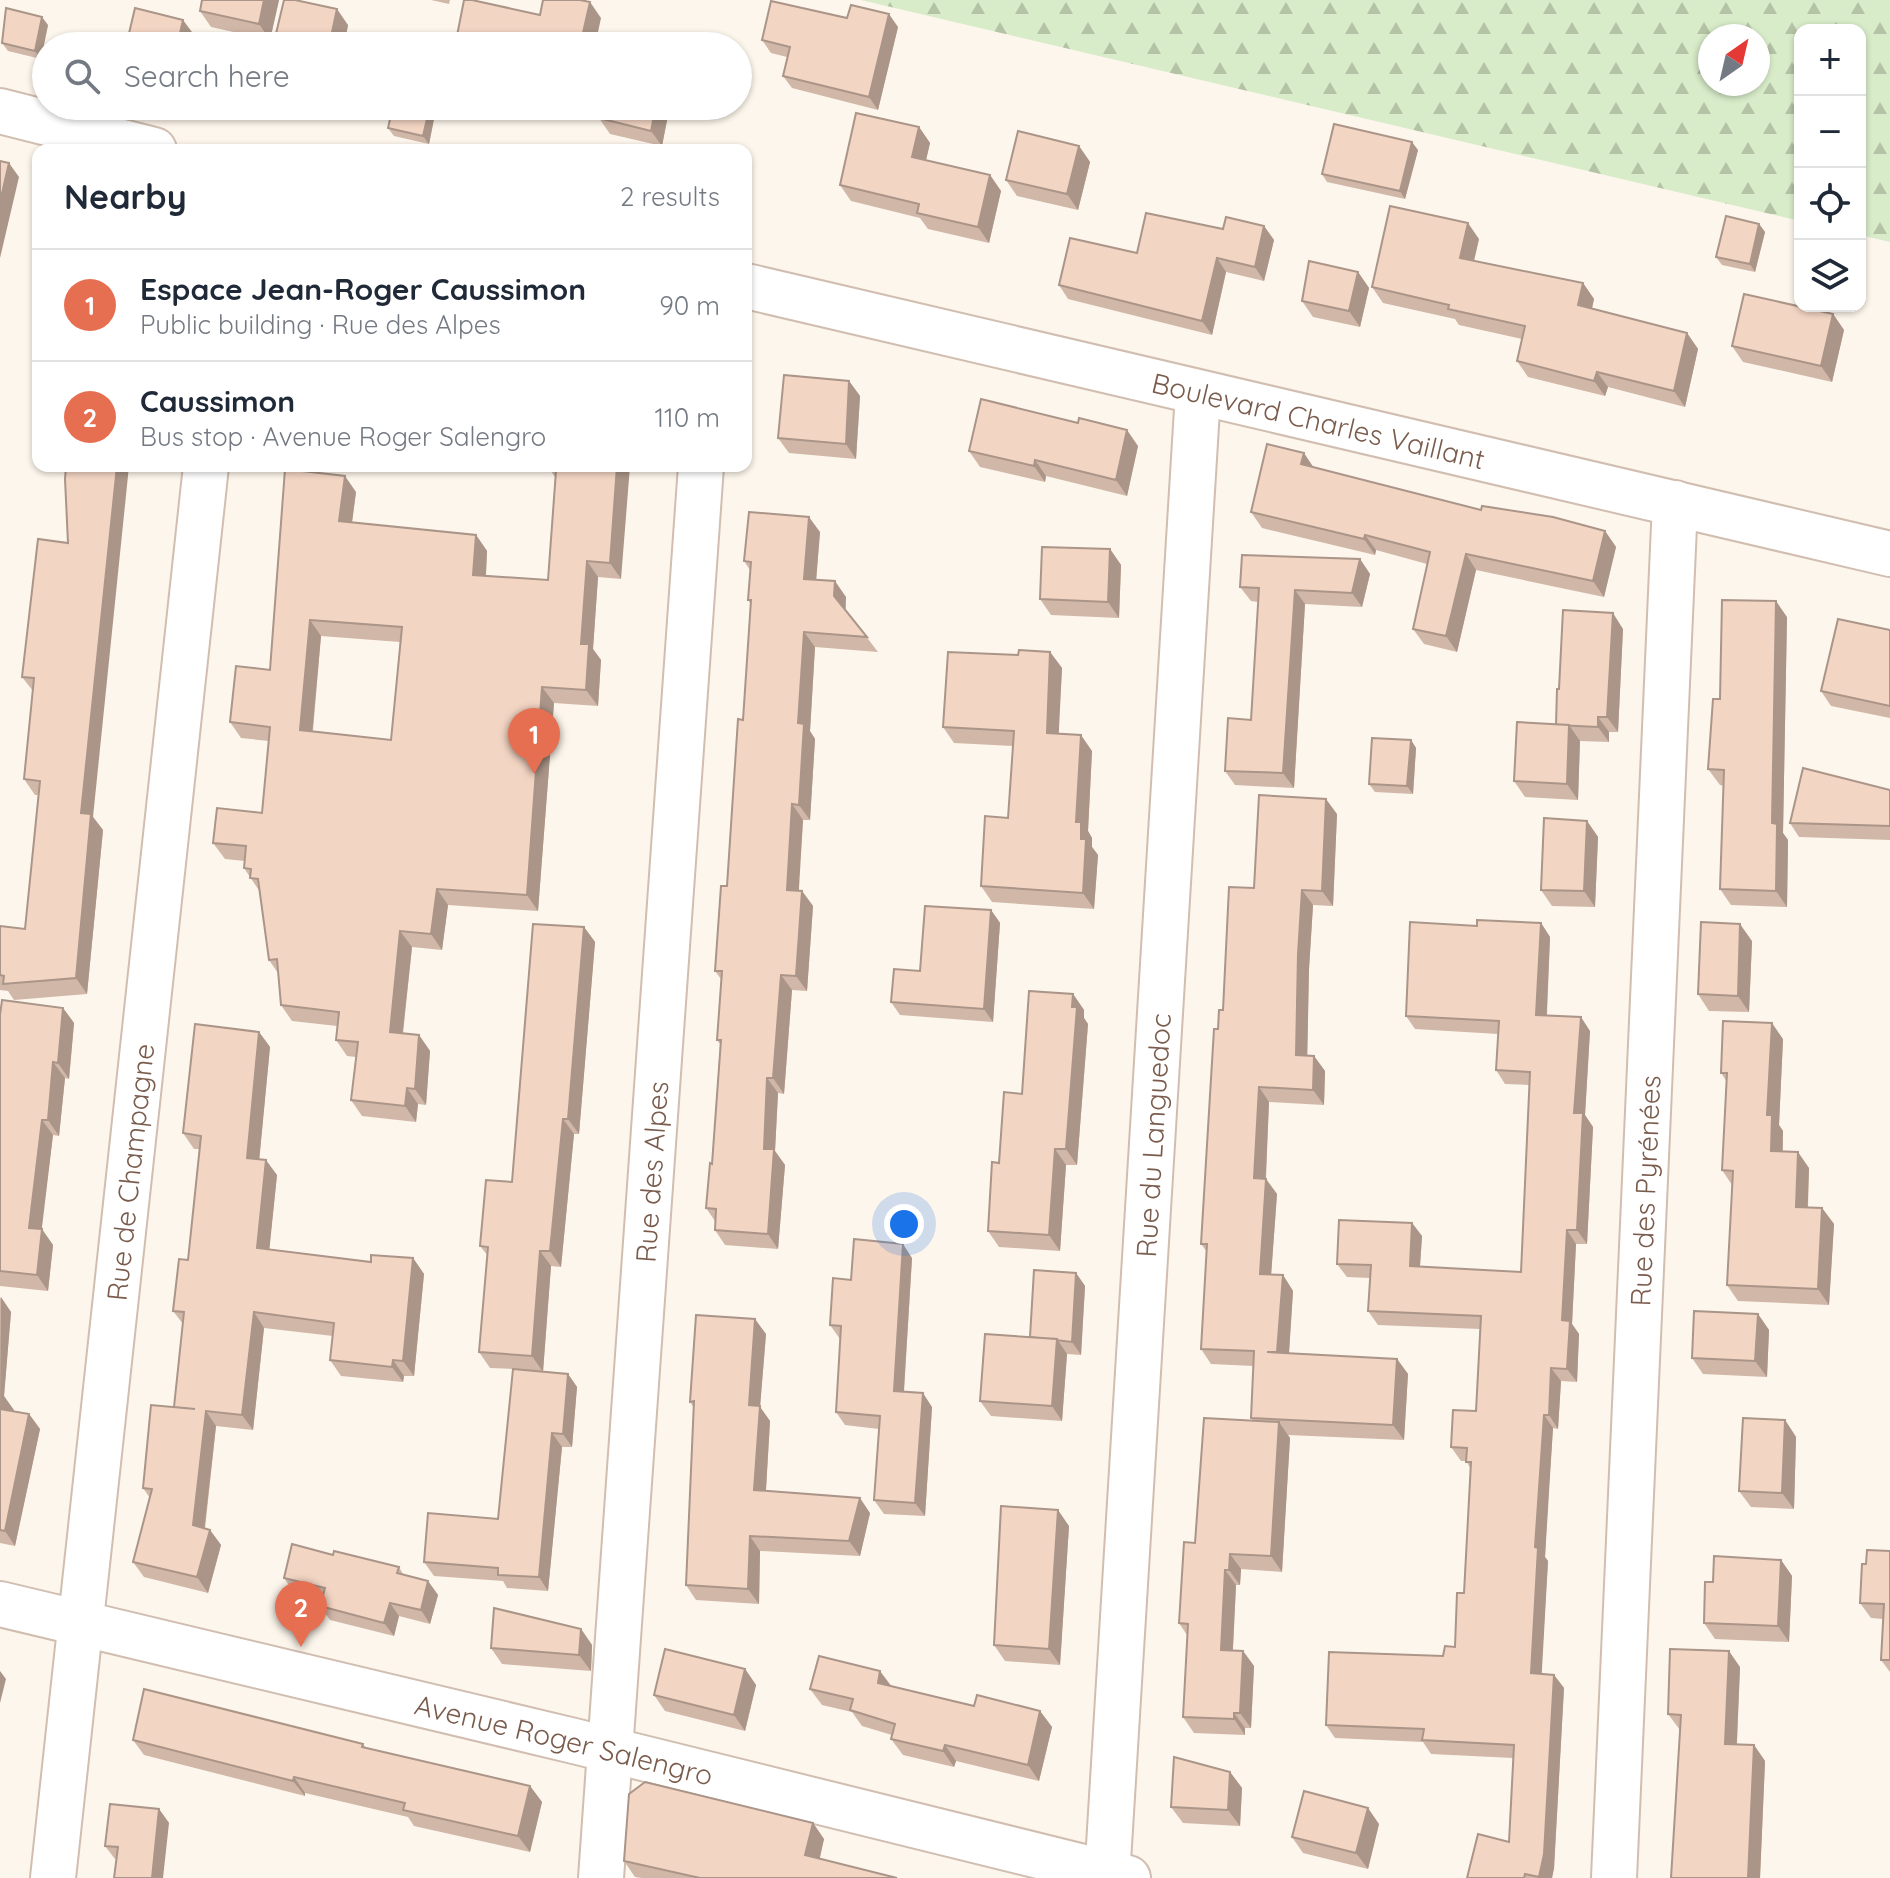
<!DOCTYPE html>
<html lang="en">
<head>
<meta charset="utf-8">
<style>
	body { margin:0; font-family:Quicksand,sans-serif; background:#f6f6f7; color:#1f2937 }
	.controls { position:absolute; right:24px; top:24px; display:grid; overflow:hidden; border-radius:16px; box-shadow:0 2px 6px #0004 }
	.controls button { width:72px; height:72px; display:grid; place-items:center; padding:0; border:0; border-bottom:2px solid #e0e1e3; background:#fff; color:#1f2937; font:40px sans-serif }
	.compass { position:absolute; left:1698px; top:24px; width:72px; height:72px; border-radius:50%; background:#fff; box-shadow:0 2px 6px #0004; rotate:34deg }
	.you { position:absolute; left:904px; top:1224px; width:28px; height:28px; margin:-20px; border:6px solid #fff; border-radius:50%; background:#1a73e8; box-shadow:0 0 0 12px #1a73e833 }
	.badge { display:grid; place-items:center; width:52px; height:52px; border-radius:50%; background:#e76f51; color:#fff; font-size:26px; font-weight:700 }
	.pin { position:absolute; translate:-50% -66px; filter:drop-shadow(0 2px 4px #0008) }
	.pin::after { content:''; position:absolute; top:42px; width:28px; height:24px; background:inherit; clip-path:polygon(0 0,100% 0,50% 100%) }
	.list { margin:0; padding:0; list-style:none }
	h2 { display:flex; justify-content:space-between; align-items:center; height:104px; margin:0; padding:0 32px; font-size:34px }
	h2 small { font-size:26px; font-weight:400; color:#747a83 }
	.list li { display:grid; grid-template-columns:52px 1fr auto; gap:24px; align-items:center; box-sizing:border-box; height:112px; padding:0 32px; border-top:2px solid #e0e1e3 }
	.list b { display:block; font-size:30px; white-space:nowrap }
	.list p { margin:0; font-size:26px; white-space:nowrap; color:#747a83 }
	.list em { font-size:26px; font-style:normal; color:#747a83 }
	.icon { flex:none; width:44px; height:44px; fill:none; stroke:currentColor; stroke-width:2; stroke-linecap:round; stroke-linejoin:round }
	.map { position:relative; flex:none; width:1890px; height:1878px; overflow:hidden }
	.search { position:absolute; background:#fff; box-shadow:0 2px 6px #0004; left:32px; top:32px; width:720px; height:88px; display:flex; align-items:center; gap:20px; box-sizing:border-box; padding:0 28px; border-radius:44px; color:#747a83; font-size:30px }
	.panel { position:absolute; background:#fff; box-shadow:0 2px 6px #0004; left:32px; top:144px; width:720px; height:328px; border-radius:16px }
	.map>svg:first-child { display:block }
	.forest { fill:url(#forest-firs); fill-rule:evenodd }
	.lines { fill:none; stroke-linecap:round; stroke-linejoin:round }
	.street-casing { stroke:#d1beb0; stroke-width:48 }
	.street { stroke:#fff; stroke-width:44 }
	.wall { fill:#d1b7a8; fill-rule:evenodd }
	.shaded-wall { fill:#aa9588 }
	.building { fill:#f3d5c3; stroke:#aa9588; stroke-width:2; fill-rule:evenodd }
	.labels { text-anchor:middle; dominant-baseline:central; stroke-width:6; stroke-linejoin:round; paint-order:stroke }
	.street-label { font-size:28px; fill:#7a5c4d; stroke:#fffaf3 }
</style>
</head>
<body>
<div class="map">
<svg width="1890" height="1878" viewBox="0 0 1890 1878">
	<defs>
		<pattern id="forest-firs" width="22" height="20" patternUnits="userSpaceOnUse" patternTransform="scale(2)"><rect width="22" height="20" fill="#d8ecc9"/><path d="M5 1l3.5 6h-7zM16 11l3.5 6h-7z" fill="#b4c2a5"/></pattern>
	</defs>
	<rect width="100%" height="100%" fill="#fdf6ec"/>
	<path class="forest" d="M861,0H1890V242L1860,235V30H1800V221ZM1710,36H1758V84H1710Z"/>
	<g class="lines">
		<defs>
			<g id="street">
				<polyline points="0,111 154,150"/>
				<path id="s1" d="M746,286L1890,554"/>
				<path id="s2" d="M0,1604L574,1741L1128,1878"/>
				<path id="s3" d="M53,1878L206,466"/>
				<path id="s4" d="M601,1878L701,466"/>
				<path id="s5" d="M1107,1878L1198,393"/>
				<path id="s6" d="M1614,1878L1675,503"/>
			</g>
		</defs>
		<use href="#street" class="street-casing"/>
		<use href="#street" class="street"/>
	</g>
	<g class="wall">
		<polygon points="202,0 279,0 270,40 211,27 200,11"/>
		<polygon points="431,0 450,0 449,4"/>
		<polygon points="847,18 898,27 878,110 792,88 783,76 787,57 771,53 762,40"/>
		<polygon points="48,25 41,59 8,51 2,43"/>
		<polygon points="348,25 344,46 277,46 274,42"/>
		<polygon points="436,109 429,144 394,136 388,128"/>
		<polygon points="669,110 662,146 610,134 599,118"/>
		<polygon points="919,127 930,143 926,160 990,175 1001,191 989,243 928,229 920,218 851,201 840,185"/>
		<polygon points="1079,146 1090,162 1078,210 1017,196 1006,180"/>
		<polygon points="1418,150 1405,199 1327,182 1322,174"/>
		<polygon points="1759,224 1765,232 1755,272 1722,265 1716,257"/>
		<polygon points="1264,226 1274,240 1264,281 1226,272 1212,335 1068,299 1059,285 1137,253 1223,229"/>
		<polygon points="1479,239 1474,261 1583,283 1594,299 1592,309 1687,333 1698,349 1685,407 1608,387 1605,396 1528,377 1517,361 1522,339 1459,325 1455,319 1383,303 1372,287"/>
		<polygon points="1358,272 1369,288 1360,327 1313,317 1302,301"/>
		<polygon points="1833,314 1844,330 1832,382 1743,362 1732,346"/>
		<polygon points="849,381 860,396 856,459 789,453 778,438"/>
		<polygon points="1138,446 1127,496 1046,476 1045,482 980,467 969,451"/>
		<path d="M552,466L621,579L598,577L593,649L601,660L598,706L554,703L538,911L448,905L442,950L412,947L403,1034L419,1035L430,1051L426,1105L418,1104L416,1122L362,1116L351,1100L356,1057L347,1056L336,1040L337,1026L292,1021L281,1005L278,973L269,960L260,892L244,868L245,861L225,859L213,843L262,813L269,741L241,738L230,722L270,670L356,492L352,523L476,535L487,551L486,576L548,580L555,477L551,471ZM321,636L400,642L391,740L313,731Z"/>
		<polygon points="1313,467 1481,510 1605,531 1616,547 1604,597 1476,570 1457,652 1424,644 1413,629 1427,564 1376,550 1375,555 1262,528 1251,512"/>
		<polygon points="820,532 816,580 846,597 846,610 878,652 815,647 810,731 815,739 810,820 803,820 798,890 802,891 813,906 807,991 792,990 784,1094 778,1093 775,1151 785,1165 778,1249 725,1245 715,1230 715,1221 706,1208 712,1164 720,1044 717,1040 721,979 715,971 727,886 743,720 751,604 748,600 750,570 744,561"/>
		<polygon points="38,539 93,817 103,830 87,994 14,1000 8,991 0,990 0,926 25,929 38,795 35,795 24,779 33,691 22,677"/>
		<polygon points="1110,549 1121,565 1119,618 1051,615 1040,599"/>
		<polygon points="1360,559 1370,574 1362,607 1305,604 1294,788 1235,785 1225,771 1251,720 1258,602 1251,601 1240,587"/>
		<polygon points="1787,617 1783,833 1788,840 1787,907 1731,905 1720,889 1724,786 1720,785 1708,769 1720,699"/>
		<polygon points="1623,629 1618,732 1609,732 1609,742 1580,741 1578,800 1525,797 1514,781 1556,725 1559,689"/>
		<polygon points="1890,630 1890,718 1831,706 1821,691"/>
		<polygon points="1050,652 1062,668 1058,734 1092,751 1088,831 1092,838 1092,847 1098,855 1094,909 992,902 981,886 1008,818 1013,746 954,743 943,727 1018,655"/>
		<polygon points="1411,740 1416,748 1413,794 1375,792 1369,784"/>
		<polygon points="1890,790 1890,840 1799,837 1790,823"/>
		<polygon points="1337,814 1333,906 1313,905 1309,969 1307,1056 1314,1056 1325,1071 1324,1105 1269,1102 1266,1179 1277,1194 1271,1275 1283,1275 1293,1291 1289,1353 1397,1359 1408,1374 1404,1440 1288,1435 1290,1438 1282,1572 1241,1569 1240,1585 1236,1585 1233,1650 1243,1651 1254,1666 1251,1728 1245,1728 1245,1735 1194,1733 1183,1717 1187,1635 1179,1623 1195,1543 1253,1421 1251,1418 1254,1366 1211,1364 1201,1349 1207,1252 1201,1244 1218,1029 1254,888"/>
		<polygon points="1587,821 1598,837 1595,907 1552,906 1541,890"/>
		<polygon points="991,910 1000,923 993,1022 900,1015 891,1002 920,971"/>
		<polygon points="1541,923 1550,937 1547,1015 1590,1031 1585,1115 1593,1127 1587,1244 1576,1244 1572,1324 1579,1334 1577,1382 1561,1381 1558,1429 1553,1428 1548,1499 1545,1557 1548,1561 1541,1674 1554,1675 1564,1688 1554,1868 1552,1878 1467,1878 1509,1842 1513,1758 1431,1754 1423,1742 1335,1738 1326,1725 1443,1656 1455,1647 1464,1593 1471,1469 1466,1461 1461,1461 1451,1447 1476,1411 1480,1329 1378,1325 1368,1311 1370,1278 1347,1277 1337,1264 1412,1223 1422,1236 1420,1267 1521,1272 1530,1085 1505,1084 1496,1070 1498,1034 1415,1029 1406,1016 1477,926"/>
		<polygon points="584,927 595,942 579,1134 574,1134 561,1267 551,1266 543,1371 568,1374 577,1387 572,1447 562,1447 548,1591 507,1588 503,1581 434,1576 424,1562 498,1519 513,1369 490,1368 479,1352 488,1256 480,1246 512,1182"/>
		<polygon points="1752,941 1749,1012 1709,1011 1698,994"/>
		<polygon points="1073,994 1084,1010 1084,1018 1088,1024 1077,1165 1066,1165 1060,1251 999,1247 988,1231 999,1163 1022,1094"/>
		<polygon points="63,1008 74,1023 69,1079 65,1078 59,1136 53,1135 41,1229 53,1245 48,1291 0,1286 0,1015"/>
		<polygon points="259,1032 270,1047 259,1159 277,1175 269,1249 371,1262 413,1258 424,1274 414,1376 404,1376 403,1382 341,1376 330,1360 333,1336 264,1328 253,1430 216,1426 205,1529 210,1530 221,1545 208,1593 144,1577 133,1562 150,1498 143,1488 175,1407 183,1324 173,1311 188,1260 199,1149 194,1149 183,1133"/>
		<polygon points="1783,1039 1779,1125 1783,1131 1783,1151 1809,1168 1808,1208 1822,1208 1834,1224 1829,1305 1738,1301 1727,1285 1732,1185 1722,1170 1727,1082 1721,1073"/>
		<polygon points="912,1258 904,1392 932,1407 925,1516 884,1514 874,1500 879,1429 845,1425 836,1412 840,1339 830,1325 851,1280"/>
		<polygon points="1076,1273 1085,1286 1081,1355 1067,1354 1062,1421 991,1416 980,1401 1030,1337"/>
		<polygon points="0,1297 11,1312 4,1396 13,1411 29,1414 40,1429 15,1546 0,1543"/>
		<polygon points="1758,1314 1769,1330 1767,1377 1703,1374 1692,1358"/>
		<polygon points="766,1334 760,1407 770,1421 766,1491 870,1513 860,1556 760,1551 759,1604 696,1600 686,1585 694,1408 690,1402"/>
		<polygon points="1785,1420 1796,1437 1794,1509 1751,1507 1739,1491"/>
		<polygon points="1069,1526 1060,1665 1005,1661 994,1645"/>
		<polygon points="1890,1551 1890,1672 1881,1660 1883,1619 1871,1618 1860,1603 1866,1564"/>
		<polygon points="333,1555 399,1567 403,1574 428,1581 438,1595 430,1624 399,1616 394,1636 330,1620 320,1606 322,1598 293,1591 284,1578"/>
		<polygon points="1781,1560 1792,1576 1789,1642 1715,1639 1704,1623 1713,1582"/>
		<polygon points="581,1629 592,1645 591,1671 502,1664 491,1648"/>
		<polygon points="1740,1667 1737,1744 1754,1745 1765,1761 1760,1878 1671,1878 1680,1730 1668,1714"/>
		<polygon points="745,1669 756,1685 745,1731 665,1711 654,1695"/>
		<polygon points="891,1686 974,1706 1040,1711 1052,1727 1039,1781 956,1761 954,1767 903,1755 891,1739 892,1735 862,1726 852,1712 822,1705 810,1689"/>
		<polygon points="133,1740 363,1744 366,1748 530,1786 542,1802 530,1852 414,1826 408,1817 305,1793 305,1796 144,1755"/>
		<polygon points="1230,1772 1242,1788 1240,1826 1183,1823 1171,1807"/>
		<polygon points="159,1809 169,1823 115,1859 105,1846"/>
		<polygon points="813,1823 824,1839 819,1858 897,1878 642,1878 635,1877 624,1861"/>
		<polygon points="1379,1824 1368,1869 1303,1853 1292,1837"/>
	</g>
	<g class="shaded-wall">
		<polygon points="264,0 279,0 270,40 259,24"/>
		<polygon points="590,2 601,18 595,46 580,46"/>
		<polygon points="337,9 348,25 344,46 329,46"/>
		<polygon points="889,14 898,27 878,110 869,97"/>
		<polygon points="42,17 48,25 41,59 35,51"/>
		<polygon points="183,20 195,36 192,46 177,46"/>
		<polygon points="430,106 434,106 436,109 429,144 423,136"/>
		<polygon points="656,106 667,106 669,110 662,146 651,131"/>
		<polygon points="919,127 930,143 923,173 912,157"/>
		<polygon points="1412,142 1418,150 1405,199 1400,191"/>
		<polygon points="1079,146 1090,162 1078,210 1067,194"/>
		<polygon points="9,163 19,177 0,258 0,202"/>
		<polygon points="990,175 1001,191 989,243 978,227"/>
		<polygon points="1468,223 1479,239 1471,273 1460,258"/>
		<polygon points="1759,224 1765,232 1755,272 1750,264"/>
		<polygon points="1264,226 1274,240 1264,281 1255,267"/>
		<polygon points="1217,258 1226,272 1212,335 1202,321"/>
		<polygon points="1358,272 1369,288 1360,327 1349,311"/>
		<polygon points="1583,283 1594,299 1589,321 1578,305"/>
		<polygon points="1833,314 1844,330 1832,382 1821,366"/>
		<polygon points="1687,333 1698,349 1685,407 1674,391"/>
		<polygon points="1597,372 1608,387 1605,396 1594,381"/>
		<polygon points="849,381 860,396 856,459 846,444"/>
		<polygon points="1127,430 1138,446 1127,496 1116,480"/>
		<polygon points="1304,453 1314,468 1301,464"/>
		<polygon points="1035,460 1046,476 1045,482 1034,466"/>
		<polygon points="117,466 129,466 93,817 103,830 87,994 76,978 81,813"/>
		<polygon points="617,466 630,466 621,579 610,563"/>
		<polygon points="345,476 356,492 350,537 339,521"/>
		<polygon points="809,517 820,532 815,594 804,579"/>
		<polygon points="1605,531 1616,547 1604,597 1593,581"/>
		<polygon points="476,535 487,551 485,591 473,575"/>
		<polygon points="1365,535 1376,550 1375,555 1364,539"/>
		<polygon points="1110,549 1121,565 1119,618 1108,602"/>
		<polygon points="1466,554 1476,570 1457,652 1446,636"/>
		<polygon points="1360,559 1370,574 1362,607 1352,593"/>
		<polygon points="587,561 598,577 593,649 601,660 598,706 586,690 581,644"/>
		<polygon points="835,581 846,597 845,611 834,596"/>
		<polygon points="1295,590 1305,604 1294,788 1283,773"/>
		<polygon points="1776,601 1787,617 1783,833 1788,840 1787,907 1776,891 1772,823"/>
		<polygon points="1613,613 1623,629 1618,732 1607,717"/>
		<polygon points="310,620 321,636 311,746 300,730"/>
		<polygon points="804,632 815,647 810,731 815,739 810,820 799,805 798,723"/>
		<polygon points="1050,652 1062,668 1058,749 1047,733"/>
		<polygon points="542,687 554,703 538,911 527,895"/>
		<polygon points="1598,717 1609,732 1609,742 1598,727"/>
		<polygon points="1569,725 1580,741 1578,800 1567,784"/>
		<polygon points="1081,735 1092,751 1088,831 1092,838 1092,847 1098,855 1094,909 1083,893 1081,839 1076,822"/>
		<polygon points="1411,740 1416,748 1413,794 1407,786"/>
		<polygon points="1326,799 1337,814 1333,906 1322,891"/>
		<polygon points="792,804 803,820 798,905 787,890"/>
		<polygon points="1587,821 1598,837 1595,907 1584,891"/>
		<polygon points="437,889 448,905 442,950 431,934"/>
		<polygon points="1302,890 1313,905 1309,969 1307,1070 1296,1055 1298,954"/>
		<polygon points="802,891 813,906 807,991 796,976"/>
		<polygon points="991,910 1000,923 993,1022 984,1009"/>
		<polygon points="1541,923 1550,937 1546,1029 1536,1015"/>
		<polygon points="1740,924 1752,941 1749,1012 1738,996"/>
		<polygon points="584,927 595,942 579,1134 568,1119"/>
		<polygon points="400,931 412,947 401,1048 390,1032"/>
		<polygon points="781,975 792,990 784,1094 773,1078"/>
		<polygon points="1073,994 1084,1010 1084,1018 1088,1024 1077,1165 1066,1149"/>
		<polygon points="63,1008 74,1023 69,1079 58,1063"/>
		<polygon points="1581,1017 1590,1031 1585,1115 1593,1127 1587,1244 1577,1230 1574,1113"/>
		<polygon points="1772,1023 1783,1039 1779,1125 1783,1131 1782,1167 1771,1151 1767,1115"/>
		<polygon points="259,1032 270,1047 258,1173 247,1158"/>
		<polygon points="419,1035 430,1051 426,1105 415,1089"/>
		<polygon points="1314,1056 1325,1071 1324,1105 1313,1090"/>
		<polygon points="53,1062 65,1078 59,1136 48,1120"/>
		<polygon points="767,1078 778,1093 775,1151 785,1165 778,1249 768,1234 764,1149"/>
		<polygon points="1259,1087 1269,1102 1265,1193 1254,1178"/>
		<polygon points="407,1088 418,1104 416,1122 405,1106"/>
		<polygon points="563,1119 574,1134 561,1267 550,1251"/>
		<polygon points="42,1120 53,1135 40,1244 29,1228"/>
		<polygon points="1055,1149 1066,1165 1060,1251 1049,1235"/>
		<polygon points="1798,1152 1809,1168 1807,1223 1796,1207"/>
		<polygon points="266,1160 277,1175 268,1263 257,1248"/>
		<polygon points="1266,1179 1277,1194 1270,1290 1260,1274"/>
		<polygon points="1822,1208 1834,1224 1829,1305 1818,1289"/>
		<polygon points="1412,1223 1422,1236 1419,1280 1410,1266"/>
		<polygon points="42,1229 53,1245 48,1291 37,1275"/>
		<polygon points="1567,1230 1576,1244 1572,1324 1579,1334 1577,1382 1567,1369 1562,1320"/>
		<polygon points="903,1244 912,1258 903,1404 894,1391"/>
		<polygon points="540,1251 551,1266 543,1372 532,1356"/>
		<polygon points="413,1258 424,1274 414,1376 403,1361"/>
		<polygon points="1076,1273 1085,1286 1081,1355 1072,1342"/>
		<polygon points="1283,1275 1293,1291 1288,1368 1277,1352"/>
		<polygon points="1,1297 11,1312 4,1396 14,1410 10,1423 0,1410"/>
		<polygon points="254,1312 264,1328 253,1430 242,1415"/>
		<polygon points="1758,1314 1769,1330 1767,1377 1755,1361"/>
		<polygon points="755,1319 766,1334 760,1407 770,1421 765,1505 754,1490 749,1405"/>
		<polygon points="1057,1339 1067,1354 1062,1421 1052,1406"/>
		<polygon points="1397,1359 1408,1374 1404,1440 1393,1425"/>
		<polygon points="393,1360 404,1376 403,1382 392,1367"/>
		<polygon points="1551,1368 1561,1381 1558,1429 1549,1415"/>
		<polygon points="568,1374 577,1387 572,1447 563,1434"/>
		<polygon points="923,1393 932,1407 925,1516 915,1503"/>
		<polygon points="206,1411 216,1426 203,1541 193,1525"/>
		<polygon points="29,1414 40,1429 15,1546 5,1531"/>
		<polygon points="1544,1415 1553,1428 1545,1557 1548,1561 1541,1687 1531,1673 1535,1547"/>
		<polygon points="1785,1420 1796,1437 1794,1509 1782,1493"/>
		<polygon points="1279,1422 1290,1438 1282,1572 1271,1556"/>
		<polygon points="552,1433 562,1447 548,1591 539,1577"/>
		<polygon points="860,1498 870,1513 860,1556 849,1541"/>
		<polygon points="1058,1510 1069,1526 1060,1665 1049,1649"/>
		<polygon points="210,1530 221,1545 208,1593 197,1577"/>
		<polygon points="750,1536 760,1551 759,1604 748,1589"/>
		<polygon points="1230,1554 1241,1569 1240,1585 1229,1570"/>
		<polygon points="1781,1560 1792,1576 1789,1642 1778,1626"/>
		<polygon points="1225,1570 1236,1585 1232,1665 1221,1650"/>
		<polygon points="428,1581 438,1595 430,1624 421,1610"/>
		<polygon points="390,1603 399,1616 394,1636 384,1623"/>
		<polygon points="581,1629 592,1645 591,1671 579,1655"/>
		<polygon points="1243,1651 1254,1666 1251,1728 1240,1713"/>
		<polygon points="1729,1651 1740,1667 1736,1760 1725,1744"/>
		<polygon points="745,1669 756,1685 745,1731 734,1715"/>
		<polygon points="0,1671 6,1679 0,1703"/>
		<polygon points="880,1671 892,1687 878,1683"/>
		<polygon points="1554,1675 1564,1688 1554,1868 1552,1878 1539,1878"/>
		<polygon points="1040,1711 1052,1727 1039,1781 1028,1765"/>
		<polygon points="1234,1713 1245,1728 1245,1735 1234,1719"/>
		<polygon points="945,1745 956,1761 954,1767 943,1751"/>
		<polygon points="1754,1745 1765,1761 1760,1878 1748,1878"/>
		<polygon points="1230,1772 1242,1788 1240,1826 1228,1810"/>
		<polygon points="294,1777 305,1793 305,1796 293,1781"/>
		<polygon points="530,1786 542,1802 530,1852 518,1836"/>
		<polygon points="1368,1808 1379,1824 1368,1869 1356,1853"/>
		<polygon points="159,1809 169,1823 163,1878 152,1878"/>
		<polygon points="813,1823 824,1839 817,1871 805,1855"/>
	</g>
	<g class="building">
		<polygon points="202,0 264,0 259,24 200,11"/>
		<polygon points="284,0 295,0 337,9 329,46 293,46 274,42"/>
		<polygon points="464,0 472,0 540,15 543,0 580,0 590,2 580,46 455,46"/>
		<polygon points="771,1 847,18 851,5 889,14 869,97 783,76 790,47 762,40"/>
		<polygon points="6,8 42,17 35,51 2,43"/>
		<polygon points="135,8 183,20 177,46 126,46"/>
		<polygon points="393,106 430,106 423,136 388,128"/>
		<polygon points="602,106 656,106 651,131 599,118"/>
		<polygon points="856,113 919,127 912,157 990,175 978,227 917,213 919,204 840,185"/>
		<polygon points="1334,124 1412,142 1400,191 1322,174"/>
		<polygon points="1018,131 1079,146 1067,194 1006,180"/>
		<polygon points="0,161 9,163 0,202"/>
		<polygon points="1390,206 1468,223 1460,258 1583,283 1578,305 1687,333 1674,391 1597,372 1594,381 1517,361 1525,326 1448,309 1449,305 1372,287"/>
		<polygon points="1146,213 1223,229 1226,217 1264,226 1255,267 1217,258 1202,321 1059,285 1070,238 1137,253"/>
		<polygon points="1726,216 1759,224 1750,264 1716,257"/>
		<polygon points="1309,261 1358,272 1349,311 1302,301"/>
		<polygon points="1744,294 1833,314 1821,366 1732,346"/>
		<polygon points="784,375 849,381 846,444 778,438"/>
		<polygon points="981,399 1078,423 1079,418 1127,430 1116,480 1035,460 1034,466 969,451"/>
		<polygon points="1267,444 1304,453 1301,464 1481,510 1482,506 1553,517 1605,531 1593,581 1466,554 1446,636 1413,629 1430,552 1365,535 1364,539 1251,512"/>
		<polygon points="66,466 117,466 81,813 91,814 76,978 3,984 4,976 0,975 0,926 25,929 40,781 24,779 34,678 22,677 38,539 68,543 65,479"/>
		<path d="M552,466H617L610,563L587,561L581,644H589L586,690L542,687L527,895L437,889L431,934L400,931L390,1032L419,1035L415,1089L407,1088L405,1106L351,1100L358,1042L336,1040L339,1012L281,1005L277,959L269,960L258,879L250,878L251,869L244,868L246,846L213,843L217,808L262,813L270,727L230,722L236,666L270,670L285,469L345,476L339,521L476,535L473,575L548,580L556,471H551ZM310,620L402,627L391,740L300,730Z"/>
		<polygon points="749,512 809,517 804,579 835,581 834,596 867,637 804,632 798,723 804,724 799,805 792,804 787,890 802,891 796,976 781,975 773,1078 767,1078 764,1149 774,1149 768,1234 715,1230 716,1209 706,1208 710,1163 712,1164 721,1040 717,1040 722,971 715,971 721,886 727,886 738,719 743,720 751,600 748,600 751,562 744,561"/>
		<polygon points="1042,547 1110,549 1108,602 1040,599"/>
		<polygon points="1242,555 1360,559 1352,593 1295,590 1283,773 1225,771 1228,718 1251,720 1259,588 1240,587"/>
		<polygon points="1722,600 1776,601 1772,823 1777,824 1776,891 1720,889 1724,770 1708,769 1713,699 1720,699"/>
		<polygon points="1563,610 1613,613 1607,717 1598,717 1598,727 1556,725 1557,689 1559,689"/>
		<polygon points="1838,619 1890,630 1890,706 1821,691"/>
		<polygon points="1019,650 1050,652 1047,733 1081,735 1076,822 1081,822 1081,839 1086,839 1083,893 981,886 985,816 1008,818 1014,731 943,727 948,652 1018,655"/>
		<polygon points="1517,722 1569,725 1567,784 1514,781"/>
		<polygon points="1372,738 1411,740 1407,786 1369,784"/>
		<polygon points="1803,768 1890,790 1890,826 1790,823"/>
		<polygon points="1259,795 1326,799 1322,891 1302,890 1298,954 1296,1055 1314,1056 1313,1090 1259,1087 1254,1178 1266,1179 1260,1274 1283,1275 1277,1352 1267,1352 1397,1359 1393,1425 1251,1418 1254,1351 1201,1349 1207,1244 1201,1244 1214,1029 1218,1029 1219,1010 1223,1010 1229,887 1254,888"/>
		<polygon points="1544,818 1587,821 1584,891 1541,890"/>
		<polygon points="925,906 991,910 984,1009 891,1002 894,969 920,971"/>
		<polygon points="1477,920 1541,923 1536,1015 1581,1017 1574,1113 1583,1113 1577,1230 1567,1230 1562,1320 1570,1321 1567,1369 1551,1368 1549,1415 1544,1415 1535,1547 1538,1548 1531,1673 1554,1675 1544,1854 1539,1877 1525,1874 1524,1878 1467,1878 1478,1834 1509,1842 1514,1745 1422,1740 1424,1729 1326,1725 1329,1652 1443,1656 1445,1646 1455,1647 1457,1593 1464,1593 1471,1462 1466,1462 1467,1448 1451,1447 1453,1410 1476,1411 1481,1316 1368,1311 1371,1265 1337,1264 1339,1220 1412,1223 1410,1266 1521,1272 1530,1072 1496,1070 1499,1021 1406,1016 1410,922 1477,926"/>
		<polygon points="1701,922 1740,924 1738,996 1698,994"/>
		<polygon points="533,924 584,927 568,1119 563,1119 550,1251 540,1251 532,1356 479,1352 488,1247 480,1246 486,1180 512,1182"/>
		<polygon points="1029,991 1073,994 1072,1007 1077,1007 1066,1149 1055,1149 1049,1235 988,1231 992,1162 999,1163 1004,1092 1022,1094"/>
		<polygon points="2,1000 63,1008 58,1063 53,1062 48,1120 42,1120 29,1228 42,1229 37,1275 0,1271 0,1015"/>
		<polygon points="1723,1021 1772,1023 1767,1115 1772,1115 1771,1151 1798,1152 1796,1207 1822,1208 1818,1289 1727,1285 1733,1171 1722,1170 1727,1073 1721,1073"/>
		<polygon points="195,1024 259,1032 247,1158 266,1160 257,1248 371,1262 371,1255 413,1258 403,1361 393,1360 392,1367 330,1360 334,1323 254,1312 242,1415 206,1411 193,1525 210,1530 197,1577 133,1562 152,1489 143,1488 151,1405 195,1409 174,1407 184,1312 173,1311 179,1259 188,1260 201,1136 183,1133"/>
		<polygon points="854,1239 903,1244 894,1391 923,1393 915,1503 874,1500 880,1416 836,1412 841,1326 830,1325 833,1278 851,1280"/>
		<polygon points="1034,1270 1076,1273 1072,1342 1030,1337"/>
		<polygon points="1694,1311 1758,1314 1755,1361 1692,1358"/>
		<polygon points="696,1315 755,1319 749,1405 760,1406 754,1490 860,1498 849,1541 750,1536 748,1589 686,1585 694,1401 690,1402"/>
		<polygon points="985,1334 1057,1339 1052,1406 980,1401"/>
		<polygon points="513,1369 568,1374 563,1434 552,1433 539,1577 498,1575 498,1568 424,1562 428,1513 498,1519"/>
		<polygon points="0,1409 29,1414 5,1531 0,1530"/>
		<polygon points="1204,1418 1279,1422 1271,1556 1230,1554 1229,1570 1225,1570 1221,1650 1243,1651 1240,1713 1234,1713 1234,1719 1183,1717 1188,1624 1179,1623 1184,1542 1195,1543"/>
		<polygon points="1743,1418 1785,1420 1782,1493 1739,1491"/>
		<polygon points="1001,1506 1058,1510 1049,1649 994,1645"/>
		<polygon points="292,1544 333,1555 334,1551 399,1567 397,1573 428,1581 421,1610 390,1603 384,1623 320,1606 325,1588 284,1578"/>
		<polygon points="1867,1550 1890,1551 1890,1660 1881,1660 1884,1604 1860,1603 1862,1564 1866,1564"/>
		<polygon points="1714,1556 1781,1560 1778,1626 1704,1623 1705,1582 1713,1582"/>
		<polygon points="494,1608 581,1629 579,1655 491,1648"/>
		<polygon points="665,1649 745,1669 734,1715 654,1695"/>
		<polygon points="1670,1649 1729,1651 1725,1744 1754,1745 1748,1878 1671,1878 1681,1715 1668,1714"/>
		<polygon points="819,1656 880,1671 878,1683 974,1706 977,1695 1040,1711 1028,1765 945,1745 943,1751 891,1739 895,1724 850,1710 853,1699 810,1689"/>
		<polygon points="144,1689 363,1744 362,1747 530,1786 518,1836 403,1810 405,1803 294,1777 293,1781 133,1740"/>
		<polygon points="1174,1757 1230,1772 1228,1810 1171,1807"/>
		<polygon points="645,1782 813,1823 805,1855 897,1878 700,1878 624,1861 629,1794"/>
		<polygon points="1304,1791 1368,1808 1356,1853 1292,1837"/>
		<polygon points="110,1804 159,1809 152,1878 114,1878 118,1847 105,1846"/>
	</g>
	<g class="labels">
		<g class="street-label">
			<text stroke="none"><textPath href="#s1" startOffset="588">Boulevard Charles Vaillant</textPath></text>
			<text stroke="none"><textPath href="#s5" startOffset="744">Rue du Languedoc</textPath></text>
			<text stroke="none"><textPath href="#s3" startOffset="710">Rue de Champagne</textPath></text>
			<text stroke="none"><textPath href="#s4" startOffset="708">Rue des Alpes</textPath></text>
			<text stroke="none"><textPath href="#s6" startOffset="688">Rue des Pyrénées</textPath></text>
			<text stroke="none"><textPath href="#s2" startOffset="580">Avenue Roger Salengro</textPath></text>
		</g>
	</g>
</svg>
<div class="controls">
<button>+</button>
<button>−</button>
<button><svg class="icon" aria-label="locate" viewBox="0 0 24 24"><circle cx="12" cy="12" r="6"/><path d="M12 2v4M12 18v4M2 12h4M18 12h4"/></svg></button>
<button><svg class="icon" aria-label="layers" viewBox="0 0 24 24"><path d="M12 4l9 5-9 5-9-5zM3 14l9 5 9-5"/></svg></button>
</div>
<svg class="compass" viewBox="-18 -18 36 36"><path d="M0-13l5 13h-10z" fill="#e53935"/><path d="M0 13l5-13h-10z" fill="#747a83"/></svg>
<div class="you"></div>
<div class="pin badge" style="left:534px;top:774px">1</div>
<div class="pin badge" style="left:301px;top:1647px">2</div>
<div class="search"><svg class="icon" aria-label="search" viewBox="0 0 24 24"><circle cx="10" cy="10" r="6"/><path d="M15 15l6 6"/></svg>Search here</div>
<section class="panel">
<h2>Nearby<small>2 results</small></h2>
<ul class="list">
<li><span class="badge">1</span><div><b>Espace Jean-Roger Caussimon</b><p>Public building · Rue des Alpes</p></div><em>90 m</em></li>
<li><span class="badge">2</span><div><b>Caussimon</b><p>Bus stop · Avenue Roger Salengro</p></div><em>110 m</em></li>
</ul>
</section>
</div>
</body>
</html>
